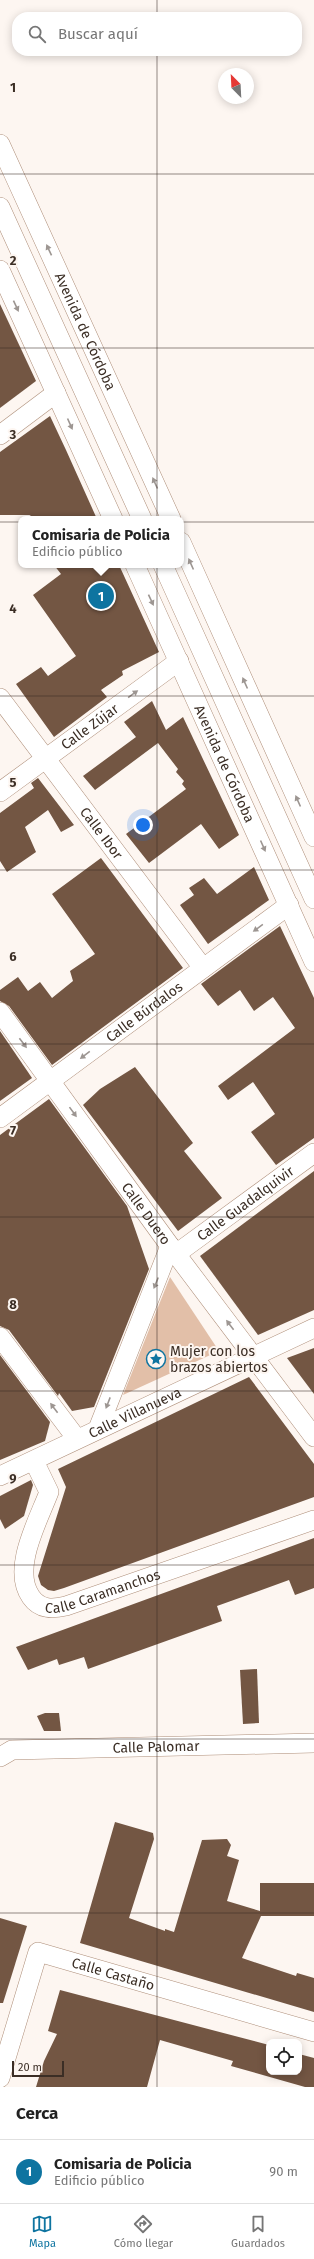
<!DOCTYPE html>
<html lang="es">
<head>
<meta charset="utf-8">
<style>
	body { margin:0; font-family:"Fira Sans",sans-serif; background:#f2f2f2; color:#222 }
	.controls { position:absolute; right:12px; bottom:12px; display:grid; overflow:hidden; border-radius:8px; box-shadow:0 2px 10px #0003 }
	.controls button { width:36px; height:36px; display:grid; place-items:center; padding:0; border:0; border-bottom:1px solid #e0e0e0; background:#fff; color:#222; font:20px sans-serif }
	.compass { position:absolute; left:218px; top:68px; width:36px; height:36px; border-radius:50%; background:#fff; box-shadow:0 2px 10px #0003; rotate:336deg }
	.scale { position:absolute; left:12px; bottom:10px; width:52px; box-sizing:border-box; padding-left:4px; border:2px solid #3b2e25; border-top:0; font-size:11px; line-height:14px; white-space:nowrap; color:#3b2e25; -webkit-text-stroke:3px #fdf6f1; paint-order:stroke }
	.you { position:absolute; left:143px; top:825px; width:14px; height:14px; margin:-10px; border:3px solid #fff; border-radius:50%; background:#1a73e8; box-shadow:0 0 0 6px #1a73e833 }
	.badge { display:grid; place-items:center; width:26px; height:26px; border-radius:50%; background:#0e74a0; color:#fff; font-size:13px; font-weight:700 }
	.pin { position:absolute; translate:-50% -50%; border:2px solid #fff; box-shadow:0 1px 4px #0006 }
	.popup { position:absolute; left:18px; top:516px; width:166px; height:52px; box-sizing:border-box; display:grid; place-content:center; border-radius:8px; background:#fff; filter:drop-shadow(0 1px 3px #0005); font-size:13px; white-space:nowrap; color:#767676 }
	.popup b { font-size:15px; color:#222 }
	.popup::after { content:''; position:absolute; left:50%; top:100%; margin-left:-8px; border:8px solid transparent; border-top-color:#fff }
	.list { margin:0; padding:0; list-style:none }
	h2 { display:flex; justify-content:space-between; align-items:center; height:52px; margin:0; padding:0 16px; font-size:17px }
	h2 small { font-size:13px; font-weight:400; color:#767676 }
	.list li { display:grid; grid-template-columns:26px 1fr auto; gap:12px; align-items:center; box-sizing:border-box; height:64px; padding:0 16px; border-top:1px solid #e0e0e0 }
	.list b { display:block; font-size:15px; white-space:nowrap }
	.list p { margin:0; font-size:13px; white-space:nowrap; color:#767676 }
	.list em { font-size:13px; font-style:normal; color:#767676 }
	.icon { flex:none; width:22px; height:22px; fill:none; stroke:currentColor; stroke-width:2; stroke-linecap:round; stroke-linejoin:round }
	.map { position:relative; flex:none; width:314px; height:2087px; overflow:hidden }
	.search { position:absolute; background:#fff; box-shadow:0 2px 10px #0003; left:12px; right:12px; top:12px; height:44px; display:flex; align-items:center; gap:10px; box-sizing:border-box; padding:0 14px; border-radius:16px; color:#767676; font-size:15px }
	.sheet { height:116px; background:#fff }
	nav { display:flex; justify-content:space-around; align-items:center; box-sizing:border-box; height:56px; border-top:1px solid #e0e0e0; background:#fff; font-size:11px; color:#767676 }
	nav a { display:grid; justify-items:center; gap:2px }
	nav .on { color:#0e74a0 }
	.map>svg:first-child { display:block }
	.green { fill:#e2bfa8 }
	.building { fill:#735643 }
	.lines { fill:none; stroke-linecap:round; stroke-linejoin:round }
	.minor-casing { stroke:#ae8e79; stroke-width:20 }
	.minor { stroke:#fff; stroke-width:19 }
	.oneway { fill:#9d9692 }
	.grid { fill:none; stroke:#3b2e25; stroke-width:1; stroke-opacity:0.55 }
	.labels { text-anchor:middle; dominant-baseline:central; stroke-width:4; stroke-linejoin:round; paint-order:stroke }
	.street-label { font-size:14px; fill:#3b2e25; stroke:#fdf6f1 }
	.poi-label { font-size:14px; fill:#3b2e25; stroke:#fdf6f1; text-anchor:start }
	.grid-label { font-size:13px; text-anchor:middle; font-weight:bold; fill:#3b2e25; stroke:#fdf6f1; stroke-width:4; stroke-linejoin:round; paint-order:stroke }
</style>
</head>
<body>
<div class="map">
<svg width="314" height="2087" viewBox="0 0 314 2087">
	<rect width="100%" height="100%" fill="#fdf6f1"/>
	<polygon class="green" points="170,1277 219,1351 123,1395"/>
	<g class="building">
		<polygon points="0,304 36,381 0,408"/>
		<polygon points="50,416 66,450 97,519 25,519 31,515 0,515 0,452"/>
		<polygon points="54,565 119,565 159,652 122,671 123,675 101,690 107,697 54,737 16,684 41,667 48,676 76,656 33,595 61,574"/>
		<polygon points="152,701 166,730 183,717 239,835 219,849 201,824 149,863 126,834 186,789 182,784 184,781 176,772 178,769 158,743 95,790 83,776 136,737 124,722"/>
		<polygon points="38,778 74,825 61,832 48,810 25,827 36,852 7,872 0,861 0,813 34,788 31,783"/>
		<polygon points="101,858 183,968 52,1065 9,1006 0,1001 0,990 18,977 28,991 40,982 52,998 73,981 70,971 95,954 52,894"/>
		<polygon points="254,867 269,900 208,944 180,905 194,895 189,888 204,878 217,894"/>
		<polygon points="280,926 314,998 314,1138 276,1165 251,1132 275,1114 253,1082 228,1100 218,1086 295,1028 273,997 254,1011 240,990 218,1006 201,984"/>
		<polygon points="0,1031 32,1078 0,1101"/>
		<polygon points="135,1067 193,1143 184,1151 222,1198 178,1231 83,1105 100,1089"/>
		<polygon points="49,1099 127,1206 149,1269 94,1407 72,1411 59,1393 58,1396 9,1330 0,1326 0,1135"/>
		<polygon points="314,1171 314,1310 258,1335 200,1256"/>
		<polygon points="314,1348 314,1394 287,1358"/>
		<polygon points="0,1355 50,1422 45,1441 0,1460"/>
		<polygon points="249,1377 314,1464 314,1497 64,1588 54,1591 48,1590 41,1585 38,1576 66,1487 58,1469"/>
		<polygon points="31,1480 33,1485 24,1516 5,1529 0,1519 0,1496"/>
		<polygon points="314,1538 314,1588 295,1595 289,1580 217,1606 222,1621 88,1669 84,1657 59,1665 57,1659 28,1670 16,1647"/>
		<polygon points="257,1669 259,1723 243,1724 240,1670"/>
		<polygon points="45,1713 59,1713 61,1731 44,1731 37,1716"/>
		<polygon points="115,1822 153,1833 154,1839 129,1918 165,1931 165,1929 174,1932 202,1840 227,1839 231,1845 227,1856 239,1860 227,1901 260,1911 260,1883 314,1883 314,1916 261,1916 242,1958 296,1976 297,1973 314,1978 314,2012 80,1943"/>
		<polygon points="0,1918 27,1926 3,2003 0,2003"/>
		<polygon points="60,1990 269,2045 269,2072 299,2072 299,2054 314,2058 314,2087 305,2087 231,2066 233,2061 160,2040 147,2087 36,2087 44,2061 57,2034 48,2031"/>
	</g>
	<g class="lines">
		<defs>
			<g id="minor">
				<path id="s1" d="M0,144L171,519"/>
				<polyline points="0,207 142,519"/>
				<polyline points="0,270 113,519"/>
				<polyline points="0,435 56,393"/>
				<polyline points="181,542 314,837"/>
				<path id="s2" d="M135,565L314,962"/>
				<polyline points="163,565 314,899"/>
				<path id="s3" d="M0,698L203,968"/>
				<path id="s4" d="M0,792L179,661"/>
				<path id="s5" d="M0,1012L170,1246L314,1437"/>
				<path id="s6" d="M0,1118L289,905"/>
				<path id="s7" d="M176,1254L314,1153"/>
				<polyline points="0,1337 77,1439"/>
				<polyline points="98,1429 170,1246"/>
				<path id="s8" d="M34,1461L49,1492C38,1521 11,1569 31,1597C40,1610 53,1609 66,1606L314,1520"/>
				<path id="s9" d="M0,1476L314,1328"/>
				<path id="s10" d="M0,1757L12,1750L314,1743"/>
				<path id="s11" d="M0,2078L38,1952L314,2032"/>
			</g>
		</defs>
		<use href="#minor" class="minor-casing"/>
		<use href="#minor" class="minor"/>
	</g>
	<defs><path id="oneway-solid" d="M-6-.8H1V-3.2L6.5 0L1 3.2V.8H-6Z"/></defs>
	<g class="oneway">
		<use href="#oneway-solid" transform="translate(49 250) rotate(-115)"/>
		<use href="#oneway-solid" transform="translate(16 306) rotate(65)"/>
		<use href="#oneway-solid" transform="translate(70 424) rotate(66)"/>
		<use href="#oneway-solid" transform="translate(155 483) rotate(-114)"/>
		<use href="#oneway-solid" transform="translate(191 564) rotate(-114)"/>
		<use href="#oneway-solid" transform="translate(151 600) rotate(65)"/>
		<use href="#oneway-solid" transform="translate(245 683) rotate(-114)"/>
		<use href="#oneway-solid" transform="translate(133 694) rotate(-36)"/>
		<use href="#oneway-solid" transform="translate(298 801) rotate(-114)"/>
		<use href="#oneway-solid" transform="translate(263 846) rotate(66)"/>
		<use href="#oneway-solid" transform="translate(258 928) rotate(144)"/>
		<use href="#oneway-solid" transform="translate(23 1043) rotate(53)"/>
		<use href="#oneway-solid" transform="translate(85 1055) rotate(143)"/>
		<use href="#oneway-solid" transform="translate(73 1112) rotate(54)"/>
		<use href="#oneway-solid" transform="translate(156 1283) rotate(112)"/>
		<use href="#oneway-solid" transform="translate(230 1325) rotate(-127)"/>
		<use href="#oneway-solid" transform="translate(108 1403) rotate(111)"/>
		<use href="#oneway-solid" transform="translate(54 1408) rotate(-127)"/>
	</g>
	<path class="grid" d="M157,0V17M157,51V2087M0,174H314M0,348H314M0,522H314M0,696H314M0,870H314M0,1044H314M0,1217H314M0,1391H314M0,1565H314M0,1739H314M0,1913H314"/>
	<defs>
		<symbol id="sight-ring" viewBox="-11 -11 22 22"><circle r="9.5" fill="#fdf6f1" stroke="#0e74a0" stroke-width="1.5"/><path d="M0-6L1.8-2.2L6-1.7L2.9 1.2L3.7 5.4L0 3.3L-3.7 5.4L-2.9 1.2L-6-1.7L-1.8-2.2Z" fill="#0e74a0"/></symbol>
	</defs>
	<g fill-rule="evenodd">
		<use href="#sight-ring" x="145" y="1348" width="22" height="22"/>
	</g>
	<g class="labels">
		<g class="street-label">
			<text stroke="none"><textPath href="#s1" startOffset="206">Avenida de Córdoba</textPath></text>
			<text stroke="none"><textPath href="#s4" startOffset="111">Calle Zújar</textPath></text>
			<text stroke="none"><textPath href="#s2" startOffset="218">Avenida de Córdoba</textPath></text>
			<text stroke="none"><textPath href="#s3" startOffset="169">Calle Ibor</textPath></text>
			<text stroke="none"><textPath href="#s6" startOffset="179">Calle Búrdalos</textPath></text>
			<text stroke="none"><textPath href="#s7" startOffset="86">Calle Guadalquivir</textPath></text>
			<text stroke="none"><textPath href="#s5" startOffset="249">Calle Duero</textPath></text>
			<text stroke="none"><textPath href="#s9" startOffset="149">Calle Villanueva</textPath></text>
			<text stroke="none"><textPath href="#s8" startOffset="223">Calle Caramanchos</textPath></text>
			<text stroke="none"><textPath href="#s10" startOffset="158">Calle Palomar</textPath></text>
			<text stroke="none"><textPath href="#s11" startOffset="210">Calle Castaño</textPath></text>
		</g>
		<g class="poi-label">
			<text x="170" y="1351">Mujer con los<tspan x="170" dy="16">brazos abiertos</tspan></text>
		</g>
	</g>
	<g class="grid-label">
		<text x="13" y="92">1</text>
		<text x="13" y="265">2</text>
		<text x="13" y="439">3</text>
		<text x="13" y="613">4</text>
		<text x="13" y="787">5</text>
		<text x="13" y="961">6</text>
		<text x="13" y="1135">7</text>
		<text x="13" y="1309">8</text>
		<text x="13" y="1483">9</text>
	</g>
</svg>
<div class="controls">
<button><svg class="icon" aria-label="locate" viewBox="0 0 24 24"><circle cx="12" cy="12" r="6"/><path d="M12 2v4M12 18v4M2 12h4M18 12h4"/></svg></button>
</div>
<svg class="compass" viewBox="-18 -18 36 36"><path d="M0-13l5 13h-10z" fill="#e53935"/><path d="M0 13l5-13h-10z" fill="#767676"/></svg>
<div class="scale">20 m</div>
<div class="you"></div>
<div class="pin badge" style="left:101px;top:596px">1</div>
<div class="popup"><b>Comisaria de Policia</b>Edificio público</div>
<div class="search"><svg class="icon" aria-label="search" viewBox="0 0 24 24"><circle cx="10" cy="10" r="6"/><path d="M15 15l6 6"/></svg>Buscar aquí</div>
</div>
<section class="sheet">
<h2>Cerca<small></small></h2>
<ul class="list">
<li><span class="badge">1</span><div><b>Comisaria de Policia</b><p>Edificio público</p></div><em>90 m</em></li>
</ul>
</section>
<nav>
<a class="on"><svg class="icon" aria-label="map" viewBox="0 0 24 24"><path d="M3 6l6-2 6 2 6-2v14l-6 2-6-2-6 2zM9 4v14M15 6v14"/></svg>Mapa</a>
<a><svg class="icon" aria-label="directions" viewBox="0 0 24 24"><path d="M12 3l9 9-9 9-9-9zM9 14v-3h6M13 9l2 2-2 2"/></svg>Cómo llegar</a>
<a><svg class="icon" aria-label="saved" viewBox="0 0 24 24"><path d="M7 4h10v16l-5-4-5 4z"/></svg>Guardados</a>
</nav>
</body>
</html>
